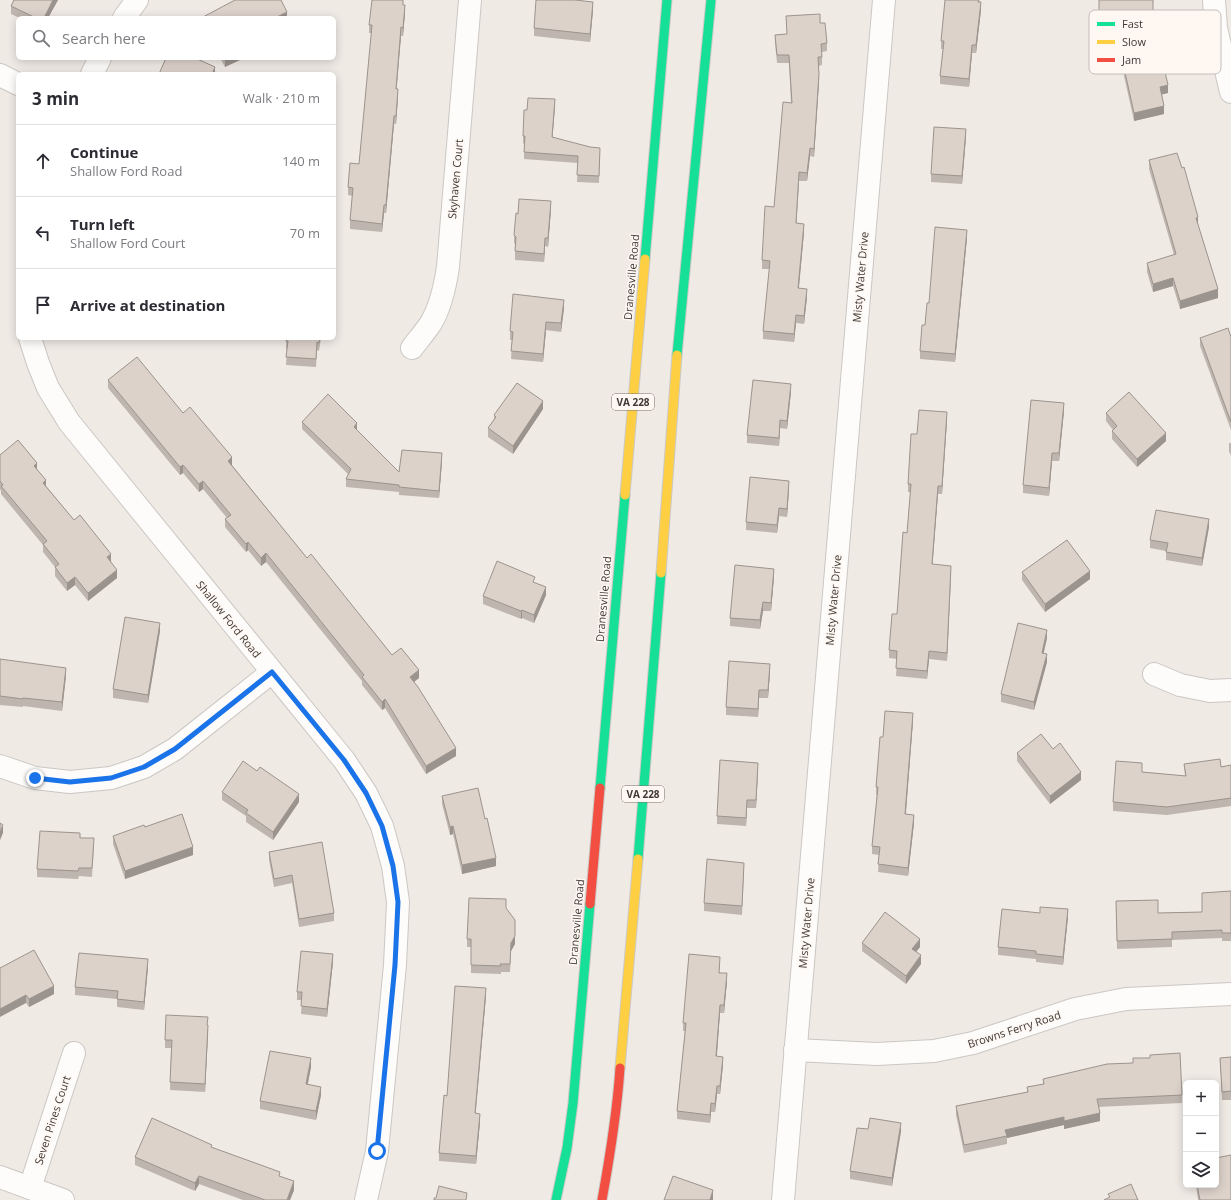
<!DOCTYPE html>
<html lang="en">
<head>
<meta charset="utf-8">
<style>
	body { margin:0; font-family:"Open Sans",sans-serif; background:#f7f7f7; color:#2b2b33 }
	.controls { position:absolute; right:12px; bottom:12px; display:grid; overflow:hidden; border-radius:6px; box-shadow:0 2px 10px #0003 }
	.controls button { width:36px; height:36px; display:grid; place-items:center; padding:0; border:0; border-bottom:1px solid #e1e1e2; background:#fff; color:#2b2b33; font:20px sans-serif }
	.stop { position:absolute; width:12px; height:12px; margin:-9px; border:3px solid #1a73e8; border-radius:50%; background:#fff }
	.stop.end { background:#1a73e8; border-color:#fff; box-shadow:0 1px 4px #0008 }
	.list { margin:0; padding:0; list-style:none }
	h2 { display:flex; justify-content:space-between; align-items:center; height:52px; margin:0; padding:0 16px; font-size:17px }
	h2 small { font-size:13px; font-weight:400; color:#7c7c81 }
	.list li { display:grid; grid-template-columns:26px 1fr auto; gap:12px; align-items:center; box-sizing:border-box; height:72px; padding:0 16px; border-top:1px solid #e1e1e2 }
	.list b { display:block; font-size:15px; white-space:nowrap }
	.list p { margin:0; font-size:13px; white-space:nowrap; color:#7c7c81 }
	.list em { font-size:13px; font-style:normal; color:#7c7c81 }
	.icon { flex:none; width:22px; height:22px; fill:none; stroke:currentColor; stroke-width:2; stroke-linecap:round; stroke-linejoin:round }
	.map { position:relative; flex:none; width:1231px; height:1200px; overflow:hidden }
	.search { position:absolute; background:#fff; box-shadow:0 2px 10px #0003; left:16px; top:16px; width:320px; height:44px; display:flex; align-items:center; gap:10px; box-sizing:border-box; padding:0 14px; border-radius:6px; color:#7c7c81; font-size:15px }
	.panel { position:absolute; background:#fff; box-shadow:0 2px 10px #0003; left:16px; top:72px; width:320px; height:268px; border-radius:6px }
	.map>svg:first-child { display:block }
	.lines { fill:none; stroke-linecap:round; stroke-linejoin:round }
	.street-casing { stroke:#cbc7c3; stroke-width:24 }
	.fast-casing { stroke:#cbc9c6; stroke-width:11 }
	.slow-casing { stroke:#cbc9c6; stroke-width:11 }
	.jam-casing { stroke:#cbc9c6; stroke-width:11 }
	.street { stroke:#fdfcfb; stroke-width:22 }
	.fast { stroke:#16e098; stroke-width:9 }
	.slow { stroke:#ffcf43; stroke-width:9 }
	.jam { stroke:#f24e42; stroke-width:9 }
	.wall { fill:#beb5ae }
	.shaded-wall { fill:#9b938d }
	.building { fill:#ddd2ca; stroke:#9b938d }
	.route { stroke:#1a73e8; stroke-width:5 }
	.labels { text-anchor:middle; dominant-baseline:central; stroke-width:3; stroke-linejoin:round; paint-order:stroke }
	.shield { fill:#fef7f2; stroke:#78736e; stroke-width:1 }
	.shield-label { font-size:10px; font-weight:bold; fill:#3e3a36 }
	.street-label { font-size:11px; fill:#3e3a36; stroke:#fef7f2 }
	.key { fill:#fef7f2; stroke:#c4beba; stroke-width:1 }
	.key-label { font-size:11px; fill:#3e3a36 }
</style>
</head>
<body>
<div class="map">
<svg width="1231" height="1200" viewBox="0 0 1231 1200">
	<rect width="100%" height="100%" fill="#f0eae5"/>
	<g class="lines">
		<defs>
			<g id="street">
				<polyline points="1214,0 1216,28 1231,92"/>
				<polyline points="124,18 137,0"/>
				<polyline points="92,74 100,58"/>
				<polyline points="0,75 18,84"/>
				<polyline points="30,338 38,363 48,388 69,422 344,760 366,793 382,826 393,866 398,902 395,965 377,1151 366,1200"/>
				<path d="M412,348C418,340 425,332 431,323C441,306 445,287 448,267L470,0"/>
				<polyline points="1154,674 1180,685 1210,691 1231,690"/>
				<polyline points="0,766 35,778 70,782 111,778 144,767 175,749 272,672"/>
				<polyline points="795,1050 877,1054 934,1051 973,1043 1075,1009 1126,999 1231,994"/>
				<polyline points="0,1177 63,1200"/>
				<polyline points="30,1188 74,1053"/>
				<polyline points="783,1200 884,0"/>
			</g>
			<g id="fast">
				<polyline points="645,259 667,0"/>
				<polyline points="677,355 711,0"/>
				<polyline points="600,788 625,495"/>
				<polyline points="638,859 661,573"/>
				<polyline points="556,1200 567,1148 573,1103 590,904"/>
			</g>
			<g id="slow">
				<polyline points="625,495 645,259"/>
				<polyline points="661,573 677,355"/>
				<polyline points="620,1068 638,859"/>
			</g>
			<g id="jam">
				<polyline points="590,904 600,788"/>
				<path d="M602,1200C610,1156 617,1113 620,1068"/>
			</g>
		</defs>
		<use href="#street" class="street-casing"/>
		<use href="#fast" class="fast-casing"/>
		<use href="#slow" class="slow-casing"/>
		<use href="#jam" class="jam-casing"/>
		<use href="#street" class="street"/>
		<use href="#fast" class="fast"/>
		<use href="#slow" class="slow"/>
		<use href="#jam" class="jam"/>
	</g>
	<g class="wall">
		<polygon points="14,0 58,0 48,18 20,18 11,14 11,6"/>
		<polygon points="945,0 979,0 981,10 976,53 972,53 969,87 940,84 940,76 943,49 941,49 941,41"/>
		<polygon points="1153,0 1153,27 1113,26 1113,24 1099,24 1099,16"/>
		<polygon points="404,5 405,13 403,36 401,36 396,89 398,97 396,124 394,124 386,213 384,213 382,232 350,229 350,220 352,196 348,195 348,187 359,164 372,33 369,33 369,25"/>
		<polygon points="593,10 590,42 534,36 534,28"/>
		<polygon points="786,16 820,23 827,43 827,51 822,52 822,65 819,66 819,82 814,157 810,156 807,181 799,181 796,223 804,232 799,288 807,297 804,324 796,323 794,342 763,339 763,331 770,269 762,269 762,260 774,207 791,103 789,63 777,63 775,43 775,35 787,34"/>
		<polygon points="220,58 242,58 242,59 225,67"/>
		<polygon points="1122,59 1168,93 1162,94 1164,114 1134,121 1122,67"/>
		<polygon points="555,106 552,137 600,155 599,183 577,182 578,163 524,159 524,144 523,143 523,136 527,110"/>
		<polygon points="966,137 962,184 931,182 931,174"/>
		<polygon points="1149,160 1198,225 1198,226 1218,298 1180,309 1173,286 1153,292 1147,272 1147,263 1174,255 1149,169"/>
		<polygon points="551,209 548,247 545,246 544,262 515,260 515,244 514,243 514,235 518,214"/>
		<polygon points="967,238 955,362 920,359 920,351 929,303"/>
		<polygon points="564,308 561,332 546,330 543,362 511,359 512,340 510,340 510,331"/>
		<polygon points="1231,337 1231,430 1200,346 1200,338"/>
		<polygon points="286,338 321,338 319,351 317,350 316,367 286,365 287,349 286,349"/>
		<polygon points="108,380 183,413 232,465 307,558 392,655 419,678 414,682 456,756 426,774 385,708 382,710 362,685 362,681 266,562 261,566 248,550 246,552 225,527 225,519 227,518 203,489 199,492 183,473 180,475 108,388"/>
		<polygon points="791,392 787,429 780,428 779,446 747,443 747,435"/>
		<polygon points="543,409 513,454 488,437 488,428 494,419 494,415"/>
		<polygon points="1064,411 1059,461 1052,461 1049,496 1023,493 1023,485"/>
		<polygon points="1106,413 1166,441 1137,467 1112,439 1112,431 1113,430 1106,421"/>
		<polygon points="947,420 942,494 938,494 932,564 951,574 947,661 929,659 927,679 896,676 897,659 889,658 889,650 897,614 907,533 911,492 908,492 908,484 917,434"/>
		<polygon points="302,422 357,431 399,472 442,461 439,498 399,495 399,492 346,487 346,479 348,474 302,429"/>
		<polygon points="1229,443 1231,443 1231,456 1229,451"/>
		<polygon points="0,455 37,469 46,486 74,520 111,561 117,578 88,601 75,585 67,591 55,576 55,567 43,552 43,545 1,494 1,491 0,489"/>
		<polygon points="789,489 787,517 779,516 777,533 746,530 746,522"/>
		<polygon points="1209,527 1202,566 1166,560 1166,551 1150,548 1150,540"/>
		<polygon points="1022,572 1090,579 1045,612 1022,580"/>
		<polygon points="774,577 771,611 763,611 760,629 730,626 730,618"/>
		<polygon points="535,583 546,595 534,623 522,618 521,619 483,604 483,596"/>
		<polygon points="160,631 148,703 113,698 113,689"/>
		<polygon points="1047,638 1043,653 1047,662 1034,710 1001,702 1001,694"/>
		<polygon points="0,659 66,676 62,711 23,706 23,707 0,705"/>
		<polygon points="770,672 768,698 759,698 758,717 726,715 726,707"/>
		<polygon points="913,721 906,814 914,823 908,876 878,872 879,855 872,854 872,846 877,795 876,795 876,787 883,737"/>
		<polygon points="1053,749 1081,780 1050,804 1017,761 1017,753"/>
		<polygon points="1184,764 1221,767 1231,765 1231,806 1167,815 1113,811 1113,802 1142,772 1185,776"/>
		<polygon points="758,771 756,808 747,808 746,826 717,824 717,816"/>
		<polygon points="222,792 299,802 273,840 246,822 246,816 222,800"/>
		<polygon points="442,796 496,866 462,874 453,834 450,835 442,804"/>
		<polygon points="145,827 193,855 125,879 113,844 113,836"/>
		<polygon points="80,838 94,846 92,877 79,876 78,879 37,877 37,869"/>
		<polygon points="269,852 334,913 334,921 299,927 292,883 274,887 269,860"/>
		<polygon points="744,871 742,915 704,911 704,903"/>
		<polygon points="1231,891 1231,941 1222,941 1222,938 1172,940 1172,947 1117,949 1116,901 1158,913 1202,912 1202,893"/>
		<polygon points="506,909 515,944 511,951 510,972 501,972 501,974 471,973 471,947 467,947 467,939"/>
		<polygon points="1068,917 1063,965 1036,962 1036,959 998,955 998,947"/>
		<polygon points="862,943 920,947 916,952 921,964 906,984 862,951"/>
		<polygon points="333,962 327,1017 301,1014 302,1000 297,1000 297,992"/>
		<polygon points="720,965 719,973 727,981 724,1013 720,1013 717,1056 723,1065 720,1094 717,1094 715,1112 711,1112 710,1123 677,1119 677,1111 685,1031 683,1031 683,1023"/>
		<polygon points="148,967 144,1010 117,1007 117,999 75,995 75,987"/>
		<polygon points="0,968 54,994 29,1007 26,1003"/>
		<polygon points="486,996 475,1113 480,1122 476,1164 439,1161 439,1153 447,1096"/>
		<polygon points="208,1025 208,1033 205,1092 170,1090 171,1048 165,1048 165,1040"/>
		<polygon points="1231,1052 1231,1100 1222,1100 1220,1058 1231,1057"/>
		<polygon points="311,1067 308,1084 321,1095 316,1120 260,1109 260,1101"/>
		<polygon points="1043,1079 1182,1095 1182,1103 1098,1107 1100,1121 1064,1129 1064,1125 1007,1138 1007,1144 964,1153 956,1115 956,1106 1027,1092 1027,1087 1043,1084"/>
		<polygon points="868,1129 901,1131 892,1186 850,1179 850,1171"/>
		<polygon points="212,1147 280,1177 294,1190 290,1200 243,1200 199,1184 195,1191 135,1165 135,1157"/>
		<polygon points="1196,1185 1216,1185 1231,1200 1198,1200"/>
	</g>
	<g class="shaded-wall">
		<polygon points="53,0 58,0 48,18 44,18"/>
		<polygon points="593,2 593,10 590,42 590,34"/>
		<polygon points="981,2 981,10 976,53 976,45"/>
		<polygon points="405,5 405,13 403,36 403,28"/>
		<polygon points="287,12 287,18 275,18"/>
		<polygon points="401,27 401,36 396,97 396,89"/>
		<polygon points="972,45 972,53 969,87 969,79"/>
		<polygon points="227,58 242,58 242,59 225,67 225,59"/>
		<polygon points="215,67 215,74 212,74"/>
		<polygon points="819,74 819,82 814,157 814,149"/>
		<polygon points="1168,85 1168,93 1160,95 1160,87"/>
		<polygon points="398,89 398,97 396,124 396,116"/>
		<polygon points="555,99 555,106 552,144 552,137"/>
		<polygon points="1164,106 1164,114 1134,121 1134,113"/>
		<polygon points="394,116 394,124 386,213 386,205"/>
		<polygon points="966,129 966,137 962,184 962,176"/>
		<polygon points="810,148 810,156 807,181 807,173"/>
		<polygon points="799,172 799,181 796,231 796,223"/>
		<polygon points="551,201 551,209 548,247 548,238"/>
		<polygon points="384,205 384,213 382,232 382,224"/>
		<polygon points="1198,217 1198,225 1196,226 1196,218"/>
		<polygon points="804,224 804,232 798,296 798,288"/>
		<polygon points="967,230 967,238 955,362 955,354"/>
		<polygon points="545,238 545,246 544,262 544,254"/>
		<polygon points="1173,278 1173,286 1153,292 1153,284"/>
		<polygon points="807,289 807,297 804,324 804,316"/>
		<polygon points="1218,289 1218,298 1180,309 1180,301"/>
		<polygon points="564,300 564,308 561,332 561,323"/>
		<polygon points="796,315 796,323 794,342 794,334"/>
		<polygon points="546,322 546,330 543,362 543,354"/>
		<polygon points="791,384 791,392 787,429 787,421"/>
		<polygon points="543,401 543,409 513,454 513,446"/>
		<polygon points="1064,403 1064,411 1059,461 1059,453"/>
		<polygon points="947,412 947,420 942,494 942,486"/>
		<polygon points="780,420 780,428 779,446 779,438"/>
		<polygon points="357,423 357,431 354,427"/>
		<polygon points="1166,433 1166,441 1137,467 1137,459"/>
		<polygon points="442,453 442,461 439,498 439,491"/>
		<polygon points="1052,453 1052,461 1049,496 1049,488"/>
		<polygon points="232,457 232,465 228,469 228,461"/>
		<polygon points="37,463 37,471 34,466"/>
		<polygon points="183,465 183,473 180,475 180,467"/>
		<polygon points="46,480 46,488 43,483"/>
		<polygon points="203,481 203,489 199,492 199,484"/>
		<polygon points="789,481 789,489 787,517 787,509"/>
		<polygon points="938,486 938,494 932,572 932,564"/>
		<polygon points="779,508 779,516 777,533 777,525"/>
		<polygon points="1209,519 1209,527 1202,566 1202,558"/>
		<polygon points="248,542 248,550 246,552 246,544"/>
		<polygon points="266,553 266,562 261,566 261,558"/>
		<polygon points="111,554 111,562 107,557"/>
		<polygon points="951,566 951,574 947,661 947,653"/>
		<polygon points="774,569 774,577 771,611 771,603"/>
		<polygon points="117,570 117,578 88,601 88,593"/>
		<polygon points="1090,571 1090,579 1045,612 1045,604"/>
		<polygon points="75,577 75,585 67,591 67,583"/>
		<polygon points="546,587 546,595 534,623 534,615"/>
		<polygon points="763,602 763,611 760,629 760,620"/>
		<polygon points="522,610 522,618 521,619 521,611"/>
		<polygon points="160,623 160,631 148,703 148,695"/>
		<polygon points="1047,630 1047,638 1042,661 1042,653"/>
		<polygon points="929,651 929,659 927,679 927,671"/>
		<polygon points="1047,654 1047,662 1034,710 1034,702"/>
		<polygon points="770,664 770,672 768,698 768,690"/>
		<polygon points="66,668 66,676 62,711 62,702"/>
		<polygon points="419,670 419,678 410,685 410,677"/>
		<polygon points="759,690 759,698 758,717 758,709"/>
		<polygon points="385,699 385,708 382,710 382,702"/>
		<polygon points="913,713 913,721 905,822 905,814"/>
		<polygon points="456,748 456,756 426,774 426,766"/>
		<polygon points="758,763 758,771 756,808 756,800"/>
		<polygon points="1081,772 1081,780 1050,804 1050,796"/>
		<polygon points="299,794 299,802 273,840 273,832"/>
		<polygon points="747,800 747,808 746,826 746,818"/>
		<polygon points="914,815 914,823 908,876 908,868"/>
		<polygon points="3,825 3,833 0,840 0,832"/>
		<polygon points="453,826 453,834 450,835 450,827"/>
		<polygon points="193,847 193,855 125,879 125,871"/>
		<polygon points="496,858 496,866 462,874 462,865"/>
		<polygon points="1068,909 1068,917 1063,965 1063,957"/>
		<polygon points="515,920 515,944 511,951 510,972 511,943"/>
		<polygon points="920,939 920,947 912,957 912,949"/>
		<polygon points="333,954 333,962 327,1017 327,1009"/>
		<polygon points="921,955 921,964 906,984 906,976"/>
		<polygon points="148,959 148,967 144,1010 144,1002"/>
		<polygon points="727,973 727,981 724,1013 724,1005"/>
		<polygon points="54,986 54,994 29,1007 29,999"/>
		<polygon points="486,988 486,996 475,1121 475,1113"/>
		<polygon points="26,995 26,1003 0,1017 0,1009"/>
		<polygon points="720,1005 720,1013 716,1064 716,1056"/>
		<polygon points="208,1025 208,1033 205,1092 205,1084"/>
		<polygon points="723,1057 723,1065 720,1094 720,1086"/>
		<polygon points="311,1058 311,1067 306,1092 306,1084"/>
		<polygon points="717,1086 717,1094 715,1112 715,1104"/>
		<polygon points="321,1087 321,1095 316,1120 316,1111"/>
		<polygon points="711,1103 711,1112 710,1123 710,1115"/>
		<polygon points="1100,1113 1100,1121 1064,1129 1064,1121"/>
		<polygon points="480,1114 480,1122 476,1164 476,1156"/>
		<polygon points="1064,1117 1064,1125 1007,1138 1005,1130"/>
		<polygon points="901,1123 901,1131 892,1186 892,1178"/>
		<polygon points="199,1176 199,1184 195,1191 195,1183"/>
		<polygon points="294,1181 294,1190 290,1200 287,1200"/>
		<polygon points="713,1190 713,1200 710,1200"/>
	</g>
	<g class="building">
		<polygon points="14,0 53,0 44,18 36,18 11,6"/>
		<polygon points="235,0 281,0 287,12 275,18 203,18 203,17"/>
		<polygon points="372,0 403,0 403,5 405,5 403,28 401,27 396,89 398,89 396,116 394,116 386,205 384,205 382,224 350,220 353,188 348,187 350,163 359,164 372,25 369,25"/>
		<polygon points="536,0 575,0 593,2 590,34 534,28"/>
		<polygon points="945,0 979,0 978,2 981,2 976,45 972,45 969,79 940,76 944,41 941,41"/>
		<polygon points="1099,0 1153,0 1153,19 1113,18 1113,16 1099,16"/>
		<polygon points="820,14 820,23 825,23 827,43 821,44 822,57 818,57 819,74 814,149 810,148 807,173 799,172 796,223 804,224 798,288 807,289 804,316 796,315 794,334 763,331 770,261 762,260 765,206 774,207 783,102 792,103 789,55 777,55 775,35 787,34 786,16"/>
		<polygon points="1160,50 1168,85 1160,87 1164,106 1134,113 1122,59"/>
		<polygon points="166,58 195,58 215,67 212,74 159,74"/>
		<polygon points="528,98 555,99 552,137 590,147 600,148 599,176 577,175 578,156 524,152 525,136 523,136 524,110 527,110"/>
		<polygon points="934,127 966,129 962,176 931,174"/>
		<polygon points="1177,153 1182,168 1184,167 1198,217 1196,218 1218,289 1180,301 1173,278 1153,284 1147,263 1176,254 1149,160"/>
		<polygon points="519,199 551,201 548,238 545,238 544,254 515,251 516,237 514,235 516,213 518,214"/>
		<polygon points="935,227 967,230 955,354 920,351 922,325 925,325 927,303 929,303"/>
		<polygon points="513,294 564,300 561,323 546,322 543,354 511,351 513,332 510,331"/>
		<polygon points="1228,328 1231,337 1231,422 1200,338"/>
		<polygon points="286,338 320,338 319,343 317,342 316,359 286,357 288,341 286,341"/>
		<polygon points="137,357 183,413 190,407 232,457 228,461 307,558 311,554 392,655 401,648 419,670 410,677 418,687 456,748 426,766 385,699 382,702 362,677 364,675 266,553 261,558 248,542 246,544 225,519 231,515 203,481 199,484 183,465 180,467 108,380"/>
		<polygon points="753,380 791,384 787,421 780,420 779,438 747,435"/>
		<polygon points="517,383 543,401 513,446 488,428 496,417 494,415"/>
		<polygon points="1129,392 1166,433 1137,459 1112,431 1117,426 1106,413"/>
		<polygon points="328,394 357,423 354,427 399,472 402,450 442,453 439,491 399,487 399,485 346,479 351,469 302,422"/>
		<polygon points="1031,400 1064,403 1059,453 1052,453 1049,488 1023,485"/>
		<polygon points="919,410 947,412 942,486 938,486 932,564 951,566 947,653 929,651 927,671 896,668 897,651 889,650 892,614 897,614 903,532 907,533 911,484 908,484 911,434 917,434"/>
		<polygon points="18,440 37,463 34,466 46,480 43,483 74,520 80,515 111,554 107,557 117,570 88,593 75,577 67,583 55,567 59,564 43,544 47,541 1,486 3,485 0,481 0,455"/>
		<polygon points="750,477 789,481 787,509 779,508 777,525 746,522"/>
		<polygon points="1156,510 1209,519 1202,558 1166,552 1168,543 1150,540"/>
		<polygon points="1067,540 1090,571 1045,604 1022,572"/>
		<polygon points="497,561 535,577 533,582 546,587 534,615 522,610 521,611 483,596"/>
		<polygon points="735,565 774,569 771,603 763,602 760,620 730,618"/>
		<polygon points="125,617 160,623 148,695 113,689"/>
		<polygon points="1018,623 1047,630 1042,653 1047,654 1034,702 1001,694"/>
		<polygon points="0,659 66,668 62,702 23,698 23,699 0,696"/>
		<polygon points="729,661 770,664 768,690 759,690 758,709 726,707"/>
		<polygon points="885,711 913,713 905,814 914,815 908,868 878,864 880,847 872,846 878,787 876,787 880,737 883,737"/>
		<polygon points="1041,734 1053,749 1060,743 1081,772 1050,796 1017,753"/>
		<polygon points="1220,759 1221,767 1231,765 1231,798 1167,807 1113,802 1116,761 1142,763 1142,772 1186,776 1184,764"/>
		<polygon points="720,760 758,763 756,800 747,800 746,818 717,816"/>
		<polygon points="243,761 257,771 260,767 299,794 273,832 246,813 248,810 222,792"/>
		<polygon points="478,788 485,819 487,818 496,858 462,865 453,826 450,827 442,796"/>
		<polygon points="182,814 193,847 125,871 113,836 144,825 145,827"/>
		<polygon points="0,823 3,825 0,832"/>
		<polygon points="40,831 80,833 80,838 94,838 92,868 79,868 78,871 37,869"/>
		<polygon points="322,842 334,913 299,919 292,875 274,879 269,852"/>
		<polygon points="707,859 744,863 742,906 704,903"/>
		<polygon points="1231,891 1231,933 1222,933 1222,930 1172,932 1172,939 1117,941 1116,901 1158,900 1158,913 1202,912 1202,893"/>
		<polygon points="469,898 506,899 506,908 515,920 515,936 511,943 510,964 500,964 501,966 471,965 471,939 467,939"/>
		<polygon points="1040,907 1068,909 1063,957 1036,954 1036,951 998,947 1002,909 1040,913"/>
		<polygon points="885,912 920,939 912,949 921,955 906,976 862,943"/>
		<polygon points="34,950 54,986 29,999 26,995 0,1009 0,968"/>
		<polygon points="301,951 333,954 327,1009 301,1006 302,992 297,992"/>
		<polygon points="79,953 148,959 144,1002 117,999 118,991 75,987"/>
		<polygon points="689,954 720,957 719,973 727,973 724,1005 720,1005 716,1056 723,1057 720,1086 717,1086 715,1104 711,1103 710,1115 677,1111 686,1023 683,1023"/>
		<polygon points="455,986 486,988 475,1113 480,1114 476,1156 439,1153 444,1095 447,1096"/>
		<polygon points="166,1015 208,1017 207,1025 208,1025 205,1084 170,1082 172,1040 165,1040"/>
		<polygon points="270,1051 311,1058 306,1084 321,1087 316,1111 260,1101"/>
		<polygon points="1180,1053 1182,1095 1097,1099 1100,1113 1064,1121 1064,1117 1005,1130 1007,1136 964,1145 956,1106 1028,1092 1027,1087 1044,1084 1043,1079 1107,1064 1133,1063 1133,1058 1150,1058 1150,1055"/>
		<polygon points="1231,1057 1231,1091 1222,1092 1220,1058"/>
		<polygon points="152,1118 212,1145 211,1147 280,1172 279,1176 294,1181 287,1200 265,1200 199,1176 195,1183 135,1157"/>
		<polygon points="870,1118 901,1123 892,1178 850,1171 857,1128 868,1129"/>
		<polygon points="1231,1155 1231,1200 1200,1200 1197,1185 1216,1185 1216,1158"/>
		<polygon points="673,1176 713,1190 710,1200 664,1200"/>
		<polygon points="1131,1184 1138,1200 1104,1200 1110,1197 1108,1194"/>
		<polygon points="439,1186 467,1193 466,1200 434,1200 434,1198 436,1198"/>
	</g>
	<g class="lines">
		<polyline class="route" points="35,778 70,782 111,778 144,767 175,749 272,672 344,760 366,793 382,826 393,866 398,902 395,965 377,1151"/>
	</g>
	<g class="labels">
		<g class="shield">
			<rect x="612" y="394" width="42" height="16" rx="3"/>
			<rect x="622" y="786" width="42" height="16" rx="3"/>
		</g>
		<g class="shield-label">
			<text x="633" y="402">VA 228</text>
			<text x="643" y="794">VA 228</text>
		</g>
		<g class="street-label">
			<text transform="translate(455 179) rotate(-85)">Skyhaven Court</text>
			<text transform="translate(631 277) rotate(-85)">Dranesville Road</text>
			<text transform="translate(860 277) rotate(-85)">Misty Water Drive</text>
			<text transform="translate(603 599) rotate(-85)">Dranesville Road</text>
			<text transform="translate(833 600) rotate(-85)">Misty Water Drive</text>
			<text transform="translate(229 619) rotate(51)">Shallow Ford Road</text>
			<text transform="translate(576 922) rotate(-85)">Dranesville Road</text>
			<text transform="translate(806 923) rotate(-85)">Misty Water Drive</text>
			<text transform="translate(1014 1029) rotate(-18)">Browns Ferry Road</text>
			<text transform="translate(52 1120) rotate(-72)">Seven Pines Court</text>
		</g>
	</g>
	<rect x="1089" y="10" width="132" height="64" rx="6" class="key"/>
	<rect x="1097" y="22" width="18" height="4" fill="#16e098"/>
	<rect x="1097" y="40" width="18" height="4" fill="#ffcf43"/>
	<rect x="1097" y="58" width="18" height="4" fill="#f24e42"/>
	<g class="key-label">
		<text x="1122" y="28">Fast</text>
		<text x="1122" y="46">Slow</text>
		<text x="1122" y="64">Jam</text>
	</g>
</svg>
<div class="controls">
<button>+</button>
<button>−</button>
<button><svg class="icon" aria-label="layers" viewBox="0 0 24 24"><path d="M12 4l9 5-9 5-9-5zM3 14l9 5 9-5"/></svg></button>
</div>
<div class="stop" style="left:377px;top:1151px"></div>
<div class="stop end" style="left:35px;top:778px"></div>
<div class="search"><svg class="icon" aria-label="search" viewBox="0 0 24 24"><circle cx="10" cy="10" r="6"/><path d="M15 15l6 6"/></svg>Search here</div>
<section class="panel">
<h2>3 min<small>Walk · 210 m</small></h2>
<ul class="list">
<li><svg class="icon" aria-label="ahead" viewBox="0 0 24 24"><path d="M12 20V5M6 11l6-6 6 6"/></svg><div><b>Continue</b><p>Shallow Ford Road</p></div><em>140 m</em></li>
<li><svg class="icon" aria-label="left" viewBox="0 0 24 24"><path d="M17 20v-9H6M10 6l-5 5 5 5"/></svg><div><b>Turn left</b><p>Shallow Ford Court</p></div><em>70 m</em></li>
<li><svg class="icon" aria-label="arrive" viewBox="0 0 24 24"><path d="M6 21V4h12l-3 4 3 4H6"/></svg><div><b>Arrive at destination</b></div></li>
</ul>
</section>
</div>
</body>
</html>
